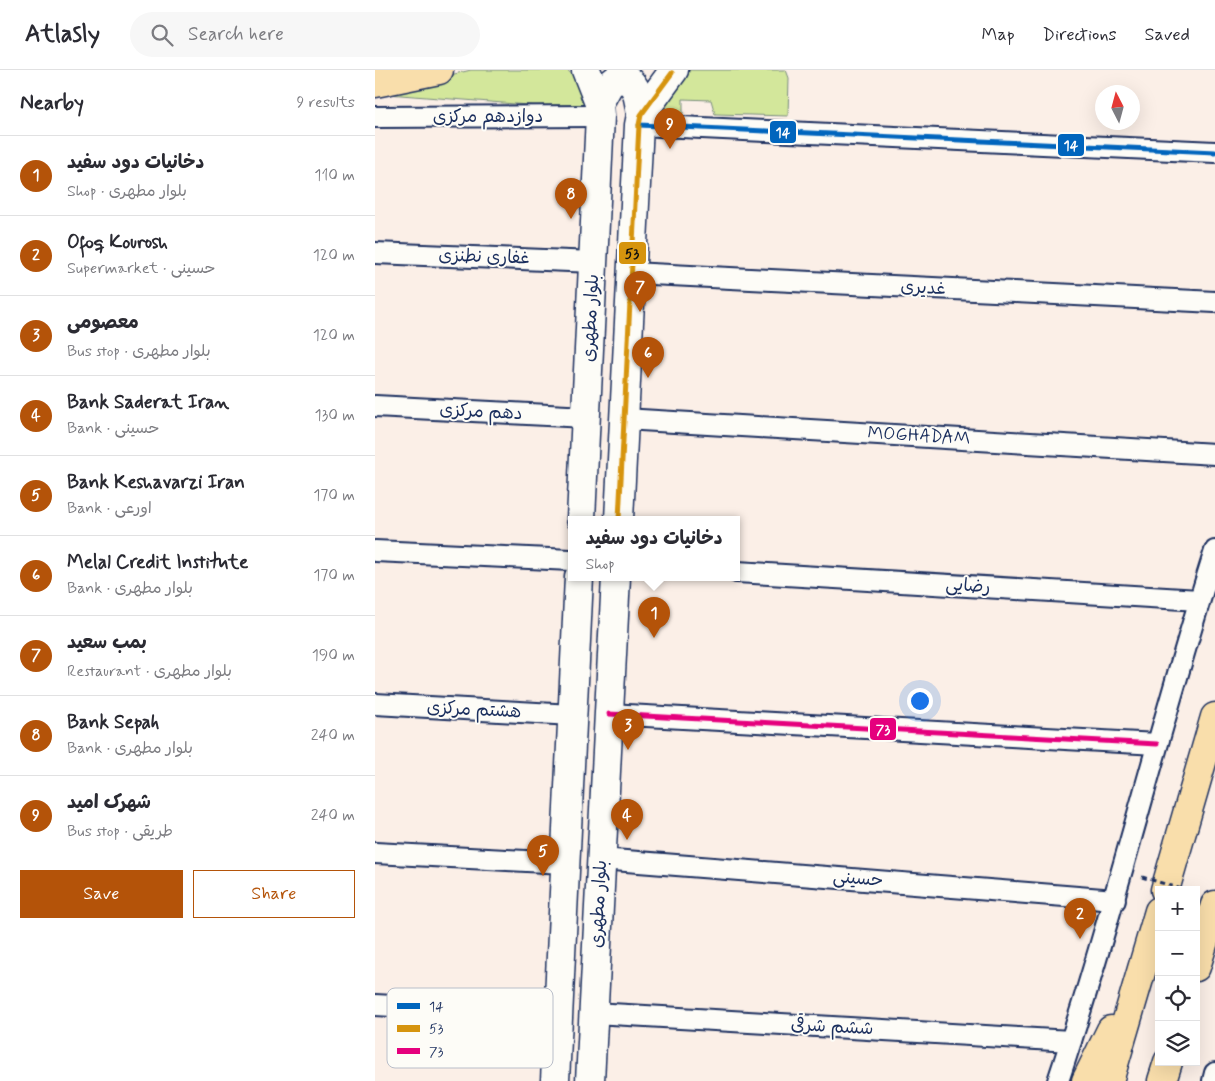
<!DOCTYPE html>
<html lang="en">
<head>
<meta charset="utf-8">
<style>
	body { margin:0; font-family:Mynerve,"Playpen Sans Arabic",sans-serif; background:#f7f7f7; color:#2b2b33 }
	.controls { position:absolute; right:15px; bottom:15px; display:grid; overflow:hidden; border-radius:0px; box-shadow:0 5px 20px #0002 }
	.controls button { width:45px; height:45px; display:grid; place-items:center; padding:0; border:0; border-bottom:1px solid #e1e1e2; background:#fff; color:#2b2b33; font:25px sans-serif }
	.compass { position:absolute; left:720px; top:15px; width:45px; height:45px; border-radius:50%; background:#fff; box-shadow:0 5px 20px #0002; rotate:354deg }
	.you { position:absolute; left:544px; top:630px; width:18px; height:18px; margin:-12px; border:4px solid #fff; border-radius:50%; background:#1a73e8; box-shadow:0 0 0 8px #1a73e833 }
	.badge { display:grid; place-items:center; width:32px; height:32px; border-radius:50%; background:#b45309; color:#fff; font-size:16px; font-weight:700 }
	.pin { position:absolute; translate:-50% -41px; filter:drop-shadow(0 1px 2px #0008) }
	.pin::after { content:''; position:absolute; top:26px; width:18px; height:15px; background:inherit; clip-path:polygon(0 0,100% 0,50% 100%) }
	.popup { position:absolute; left:193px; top:446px; width:172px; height:65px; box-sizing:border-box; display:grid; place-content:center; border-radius:0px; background:#fff; filter:drop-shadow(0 1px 4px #0005); font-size:16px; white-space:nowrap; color:#7c7c81 }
	.popup b { font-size:19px; color:#2b2b33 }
	.popup::after { content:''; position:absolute; left:50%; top:100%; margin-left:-10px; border:10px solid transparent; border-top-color:#fff }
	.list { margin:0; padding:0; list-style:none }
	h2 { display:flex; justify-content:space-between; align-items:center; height:65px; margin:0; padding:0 20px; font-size:21px }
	h2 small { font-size:16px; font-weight:400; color:#7c7c81 }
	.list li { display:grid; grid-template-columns:32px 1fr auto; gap:15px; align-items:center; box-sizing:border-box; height:80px; padding:0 20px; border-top:1px solid #e1e1e2 }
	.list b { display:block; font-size:19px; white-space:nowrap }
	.list p { margin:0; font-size:16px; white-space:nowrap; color:#7c7c81 }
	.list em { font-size:16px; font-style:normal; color:#7c7c81 }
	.actions { display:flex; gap:10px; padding:15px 20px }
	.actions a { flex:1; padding:11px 0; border:1px solid #b45309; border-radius:0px; text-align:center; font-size:18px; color:#b45309 }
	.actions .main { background:#b45309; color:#fff }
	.icon { flex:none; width:28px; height:28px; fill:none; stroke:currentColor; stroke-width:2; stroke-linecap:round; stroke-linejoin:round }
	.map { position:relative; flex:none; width:840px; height:1011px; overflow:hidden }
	header { display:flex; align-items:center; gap:30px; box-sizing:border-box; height:70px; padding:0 25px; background:#fff; border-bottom:1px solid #e1e1e2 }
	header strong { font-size:24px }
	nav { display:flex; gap:28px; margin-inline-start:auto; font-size:18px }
	.search { width:350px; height:45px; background:#f7f7f7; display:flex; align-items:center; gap:12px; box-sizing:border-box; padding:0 18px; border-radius:28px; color:#7c7c81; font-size:19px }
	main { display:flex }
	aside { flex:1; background:#fff }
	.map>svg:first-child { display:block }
	.green { fill:#d3e79b; stroke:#778b7c }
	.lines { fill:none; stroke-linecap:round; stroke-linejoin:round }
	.street-casing { stroke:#1b2f5e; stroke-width:24 }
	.secondary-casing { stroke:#1b2f5e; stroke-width:31 }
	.primary-casing { stroke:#1b2f5e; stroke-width:31 }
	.highway-casing { stroke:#1b2f5e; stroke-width:31 }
	.street { stroke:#fdfcf7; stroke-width:20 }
	.secondary { stroke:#fdfcf7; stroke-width:28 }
	.primary { stroke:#f9deab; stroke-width:28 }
	.highway { stroke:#f9deab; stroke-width:28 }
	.path-bridge { stroke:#1b2f5e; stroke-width:3; stroke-dasharray:5 4; stroke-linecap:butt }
	.bus-1-casing { stroke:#fdfcf7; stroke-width:9 }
	.bus-2-casing { stroke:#fdfcf7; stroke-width:9 }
	.bus-3-casing { stroke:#fdfcf7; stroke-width:9 }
	.bus-1 { stroke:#0065bd; stroke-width:5 }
	.bus-2 { stroke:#d6940e; stroke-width:5 }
	.bus-3 { stroke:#e5007d; stroke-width:5 }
	.labels { text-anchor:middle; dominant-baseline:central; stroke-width:4; stroke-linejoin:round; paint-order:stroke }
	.street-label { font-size:18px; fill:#1b2f5e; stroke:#fdfcf7 }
	.key { fill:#fdfcf7; stroke:#b9bec9; stroke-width:1 }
	.key-label { font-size:14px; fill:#1b2f5e }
	.line-badge { stroke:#fdfcf7; stroke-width:2 }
	.badge-label { font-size:14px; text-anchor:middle; font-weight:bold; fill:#fff }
	.pale-badge-label { font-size:14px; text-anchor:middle; font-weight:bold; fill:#111 }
</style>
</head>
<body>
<header>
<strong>Atlasly</strong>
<div class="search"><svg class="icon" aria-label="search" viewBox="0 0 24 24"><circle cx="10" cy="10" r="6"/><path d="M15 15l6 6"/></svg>Search here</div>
<nav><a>Map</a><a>Directions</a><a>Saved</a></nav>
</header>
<main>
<aside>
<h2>Nearby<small>9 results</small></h2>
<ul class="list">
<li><span class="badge">1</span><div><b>دخانیات دود سفید</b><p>Shop · بلوار مطهری</p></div><em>110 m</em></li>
<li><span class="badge">2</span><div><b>Ofoq Kourosh</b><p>Supermarket · حسینی</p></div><em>120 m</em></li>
<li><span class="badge">3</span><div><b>معصومی</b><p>Bus stop · بلوار مطهری</p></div><em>120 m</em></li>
<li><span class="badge">4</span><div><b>Bank Saderat Iran</b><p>Bank · حسینی</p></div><em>130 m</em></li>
<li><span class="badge">5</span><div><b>Bank Keshavarzi Iran</b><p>Bank · اورعی</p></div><em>170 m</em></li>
<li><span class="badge">6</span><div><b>Melal Credit Institute</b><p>Bank · بلوار مطهری</p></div><em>170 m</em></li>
<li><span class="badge">7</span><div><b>بمب سعید</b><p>Restaurant · بلوار مطهری</p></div><em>190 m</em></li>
<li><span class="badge">8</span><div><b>Bank Sepah</b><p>Bank · بلوار مطهری</p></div><em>240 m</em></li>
<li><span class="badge">9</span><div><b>شهرک امید</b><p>Bus stop · طریقی</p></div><em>240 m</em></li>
</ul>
<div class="actions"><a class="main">Save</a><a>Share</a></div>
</aside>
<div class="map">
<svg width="840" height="1011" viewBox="0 0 840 1011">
	<rect width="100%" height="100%" fill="#fbefe7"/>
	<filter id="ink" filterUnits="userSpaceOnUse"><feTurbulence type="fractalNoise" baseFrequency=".02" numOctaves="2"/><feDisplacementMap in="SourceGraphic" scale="10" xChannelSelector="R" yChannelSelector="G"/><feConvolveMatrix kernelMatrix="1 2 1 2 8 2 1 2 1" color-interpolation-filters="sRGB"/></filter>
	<g filter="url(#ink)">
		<g class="green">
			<polygon points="96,0 192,0 206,12 210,34 204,39 0,23"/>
			<polygon points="309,0 411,0 414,8 413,46 340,44 336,30 308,29 308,44 285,42"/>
		</g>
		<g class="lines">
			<defs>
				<g id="street">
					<polyline points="0,47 225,46"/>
					<polyline points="264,55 840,82"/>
					<polyline points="0,183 219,192"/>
					<polyline points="256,203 840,232"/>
					<polyline points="0,336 211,347"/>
					<polyline points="249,349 840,384"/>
					<polyline points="0,481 196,490"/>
					<polyline points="362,502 824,530"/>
					<polyline points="0,634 197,645"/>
					<polyline points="234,644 782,674"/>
					<polyline points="0,783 190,793"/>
					<polyline points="226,789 740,830"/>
					<polyline points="0,935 183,945"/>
					<polyline points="219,943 696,971"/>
					<path d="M683,1011C741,836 784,657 840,481"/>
					<polyline points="838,1011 840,1003"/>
				</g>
				<g id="secondary">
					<path d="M224,33L234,15L243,8C263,9 263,28 266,45"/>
					<polyline points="206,449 225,46 224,33 211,0"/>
					<polyline points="244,449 264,55 266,45 299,0"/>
					<polyline points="180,1011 204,507"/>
					<polyline points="215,1011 241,507"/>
				</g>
				<polyline id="primary" points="0,13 64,0"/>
				<g id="highway">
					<polyline points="790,820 840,647"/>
					<polyline points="821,897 840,835"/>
					<polyline points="711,1011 736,960"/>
					<polyline points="734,1011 784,841"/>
					<polyline points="787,1011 793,992"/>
				</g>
			</defs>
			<use href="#street" class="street-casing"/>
			<use href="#secondary" class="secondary-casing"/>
			<use href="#primary" class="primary-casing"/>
			<use href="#highway" class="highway-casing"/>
			<use href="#street" class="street"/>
			<use href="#secondary" class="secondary"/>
			<use href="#primary" class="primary"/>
			<use href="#highway" class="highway"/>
			<polyline class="path-bridge" points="767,807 810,820"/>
			<defs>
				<polyline id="bus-1" points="264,55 840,82"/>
				<polyline id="bus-2" points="244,449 264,55 266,45 297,3"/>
				<polyline id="bus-3" points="234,644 782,674"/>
			</defs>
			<use href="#bus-1" class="bus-1-casing"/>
			<use href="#bus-2" class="bus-2-casing"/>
			<use href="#bus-3" class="bus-3-casing"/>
			<use href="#bus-1" class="bus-1"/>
			<use href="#bus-2" class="bus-2"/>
			<use href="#bus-3" class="bus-3"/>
		</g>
	</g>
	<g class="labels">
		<g class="street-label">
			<text x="113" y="47">دوازدهم مرکزی</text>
			<text transform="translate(109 187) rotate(2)">غفاری نطنزی</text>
			<text transform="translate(548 218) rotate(3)">غدیری</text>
			<text transform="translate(216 248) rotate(-87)">بلوار مطهری</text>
			<text transform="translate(106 342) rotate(3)">دهم مرکزی</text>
			<text transform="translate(544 366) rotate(3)">MOGHADAM</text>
			<text transform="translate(593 516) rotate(4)">رضایی</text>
			<text transform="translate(99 640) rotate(3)">هشتم مرکزی</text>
			<text transform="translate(483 809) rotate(5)">حسینی</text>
			<text transform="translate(224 834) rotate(-87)">بلوار مطهری</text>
			<text transform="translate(457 957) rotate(3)">ششم شرقی</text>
		</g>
	</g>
	<rect x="12" y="918" width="166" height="80" rx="8" class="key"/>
	<rect x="22" y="933" width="23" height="6" fill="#0065bd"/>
	<rect x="22" y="955" width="23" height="7" fill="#d6940e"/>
	<rect x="22" y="978" width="23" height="6" fill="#e5007d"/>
	<g class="key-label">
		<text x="54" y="941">14</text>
		<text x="54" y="963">53</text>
		<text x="54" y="986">73</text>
	</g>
	<g class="line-badge">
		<rect x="394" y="50" width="28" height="24" rx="5" fill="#0065bd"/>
		<rect x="682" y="63" width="28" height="24" rx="5" fill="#0065bd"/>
		<rect x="243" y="171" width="29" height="24" rx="5" fill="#d6940e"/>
		<rect x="494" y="647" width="28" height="24" rx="5" fill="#e5007d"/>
	</g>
	<g class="badge-label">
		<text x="408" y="67">14</text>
		<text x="696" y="80">14</text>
		<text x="508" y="664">73</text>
	</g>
	<g class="pale-badge-label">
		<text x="257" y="188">53</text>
	</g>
</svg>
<div class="controls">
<button>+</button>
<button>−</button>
<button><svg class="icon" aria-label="locate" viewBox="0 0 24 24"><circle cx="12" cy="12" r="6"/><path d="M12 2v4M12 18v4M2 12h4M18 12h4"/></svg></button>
<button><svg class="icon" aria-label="layers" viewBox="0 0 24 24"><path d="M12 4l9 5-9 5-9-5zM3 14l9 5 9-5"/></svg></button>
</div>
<svg class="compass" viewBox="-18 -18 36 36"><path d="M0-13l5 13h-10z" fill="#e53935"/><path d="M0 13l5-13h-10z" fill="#7c7c81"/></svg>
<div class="you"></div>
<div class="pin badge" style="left:279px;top:568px">1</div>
<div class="popup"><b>دخانیات دود سفید</b>Shop</div>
<div class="pin badge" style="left:705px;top:869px">2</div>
<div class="pin badge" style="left:253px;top:680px">3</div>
<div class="pin badge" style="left:252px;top:770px">4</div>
<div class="pin badge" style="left:168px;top:806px">5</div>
<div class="pin badge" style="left:273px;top:308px">6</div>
<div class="pin badge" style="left:265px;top:242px">7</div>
<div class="pin badge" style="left:196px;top:149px">8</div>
<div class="pin badge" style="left:295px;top:79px">9</div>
</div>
</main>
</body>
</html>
